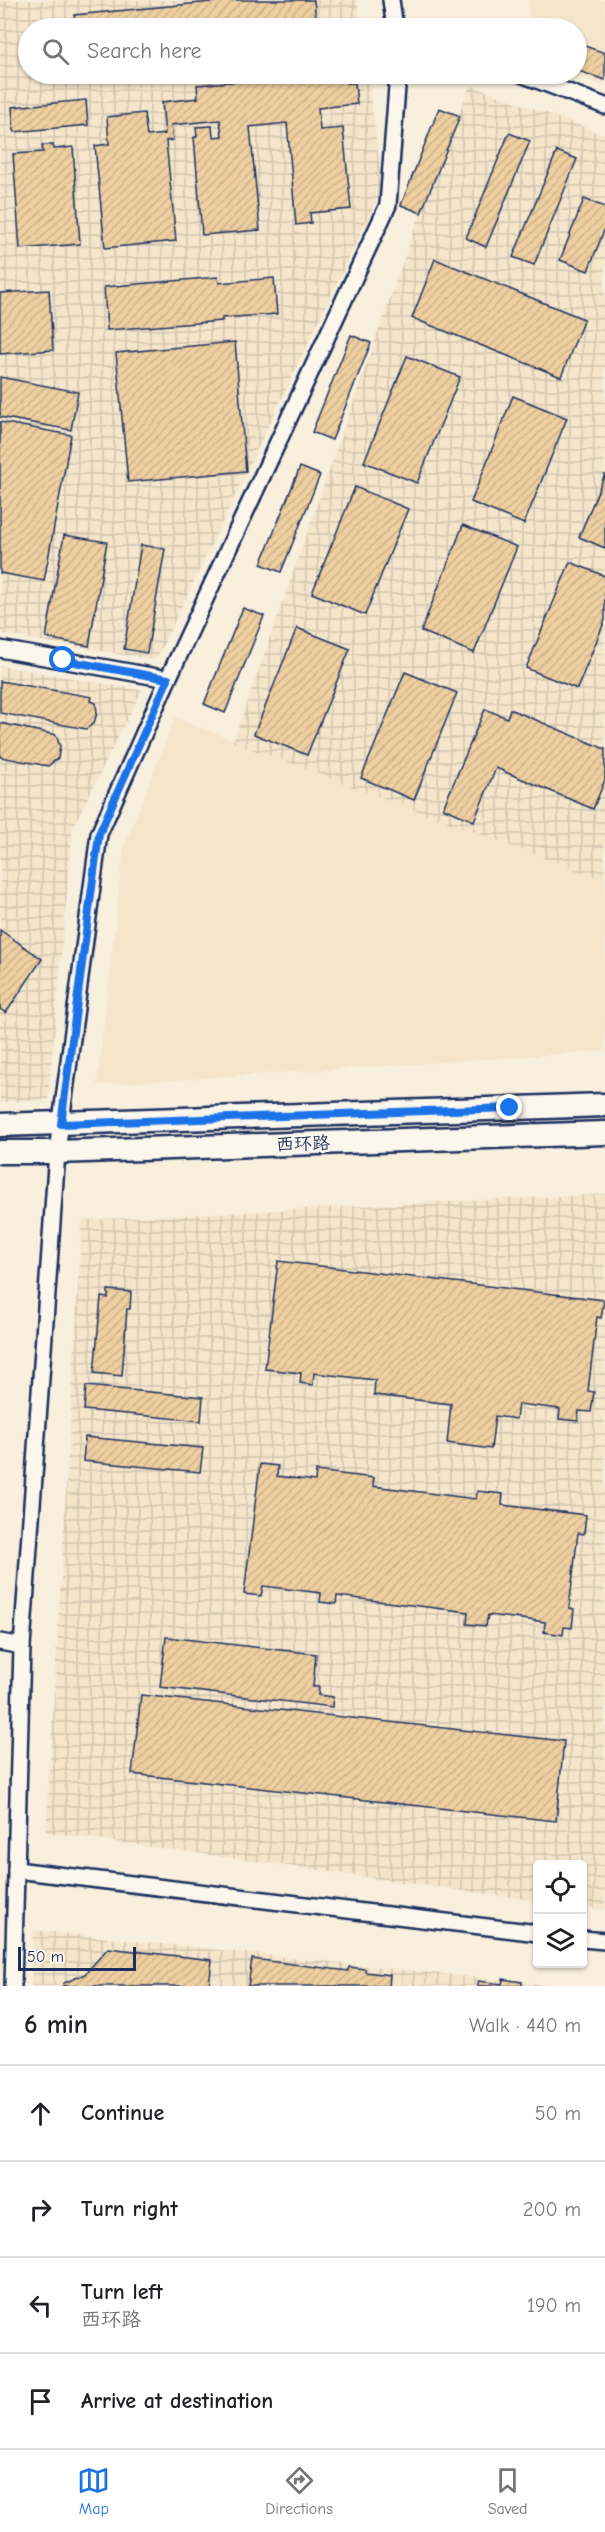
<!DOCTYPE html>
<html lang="en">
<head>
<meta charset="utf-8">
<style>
	body { margin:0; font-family:"Comic Neue","LXGW WenKai TC",sans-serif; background:#f2f2f2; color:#202124 }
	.controls { position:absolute; right:18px; bottom:18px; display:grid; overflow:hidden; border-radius:6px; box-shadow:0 2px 4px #0004 }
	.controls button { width:54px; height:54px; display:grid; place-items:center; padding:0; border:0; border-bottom:2px solid #e0e0e0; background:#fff; color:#202124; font:30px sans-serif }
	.scale { position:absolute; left:18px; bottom:15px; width:118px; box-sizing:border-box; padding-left:6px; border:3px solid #1b2f5e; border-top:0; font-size:16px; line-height:21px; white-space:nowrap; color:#1b2f5e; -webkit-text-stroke:4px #fbf7ec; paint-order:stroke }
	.stop { position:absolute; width:18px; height:18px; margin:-14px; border:4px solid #1a73e8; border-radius:50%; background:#fff }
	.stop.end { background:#1a73e8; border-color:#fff; box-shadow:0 2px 6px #0008 }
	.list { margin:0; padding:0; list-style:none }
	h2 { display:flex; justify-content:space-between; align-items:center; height:78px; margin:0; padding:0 24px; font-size:26px }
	h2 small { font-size:20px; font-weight:400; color:#757577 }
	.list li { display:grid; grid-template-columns:39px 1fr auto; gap:18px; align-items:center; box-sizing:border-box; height:96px; padding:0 24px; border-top:2px solid #e0e0e0 }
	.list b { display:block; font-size:22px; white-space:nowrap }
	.list p { margin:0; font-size:20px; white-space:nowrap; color:#757577 }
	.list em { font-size:20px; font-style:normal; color:#757577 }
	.icon { flex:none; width:33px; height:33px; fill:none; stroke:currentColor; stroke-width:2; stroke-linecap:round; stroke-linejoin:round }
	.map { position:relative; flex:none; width:605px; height:1986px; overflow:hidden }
	.search { position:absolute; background:#fff; box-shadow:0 2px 4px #0004; left:18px; right:18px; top:18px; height:66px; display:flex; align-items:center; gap:15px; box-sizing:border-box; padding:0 21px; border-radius:33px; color:#757577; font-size:22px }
	.sheet { height:462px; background:#fff }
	nav { display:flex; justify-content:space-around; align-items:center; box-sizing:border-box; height:84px; border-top:2px solid #e0e0e0; background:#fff; font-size:16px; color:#757577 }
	nav a { display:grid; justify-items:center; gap:3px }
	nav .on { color:#1a73e8 }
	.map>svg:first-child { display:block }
	.built { fill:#f5e5cb }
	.industrial { fill:url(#industrial-grid) }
	.building { fill:url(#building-hatch); stroke:#1b2f5e; stroke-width:1.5 }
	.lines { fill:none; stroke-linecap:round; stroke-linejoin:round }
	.minor-casing { stroke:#1b2f5e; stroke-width:20 }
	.primary-casing { stroke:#1b2f5e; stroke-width:27 }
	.minor { stroke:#fbf7ec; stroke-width:15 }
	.primary { stroke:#fbf7ec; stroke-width:22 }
	.route { stroke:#1a73e8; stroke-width:8 }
	.labels { text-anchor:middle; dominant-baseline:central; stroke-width:5; stroke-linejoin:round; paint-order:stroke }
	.street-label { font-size:18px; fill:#1b2f5e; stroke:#fbf7ec }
</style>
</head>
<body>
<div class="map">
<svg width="605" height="1986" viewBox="0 0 605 1986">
	<defs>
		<pattern id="industrial-grid" width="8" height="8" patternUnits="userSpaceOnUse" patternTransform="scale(1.5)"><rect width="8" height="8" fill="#f5e5cb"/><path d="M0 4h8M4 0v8" fill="none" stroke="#d1c5b1"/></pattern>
		<pattern id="building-hatch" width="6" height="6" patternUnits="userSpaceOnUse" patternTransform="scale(1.5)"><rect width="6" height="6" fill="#eecfa0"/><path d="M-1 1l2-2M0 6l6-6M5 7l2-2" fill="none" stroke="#ccb28c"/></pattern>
	</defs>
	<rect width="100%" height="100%" fill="#f8efdd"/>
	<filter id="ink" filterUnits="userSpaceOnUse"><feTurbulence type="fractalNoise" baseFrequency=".0167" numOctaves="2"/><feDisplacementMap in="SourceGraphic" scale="12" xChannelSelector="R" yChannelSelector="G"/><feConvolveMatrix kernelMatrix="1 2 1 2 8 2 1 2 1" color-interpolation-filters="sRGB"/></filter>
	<g filter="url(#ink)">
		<g class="built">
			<polygon points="528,0 605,0 605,86 570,74 576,74 576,28 529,28"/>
			<polygon points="175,718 605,881 605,1051 97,1085 124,847"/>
		</g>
		<g class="industrial">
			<polygon points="0,0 357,0 361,28 28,28 28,74 367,74 383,187 156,660 0,634"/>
			<polygon points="470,85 605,135 605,881 233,742 417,222"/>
			<polygon points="0,666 142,690 73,827 48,1100 0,1102"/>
			<polygon points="605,1194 605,1910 583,1907 582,1864 538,1864 537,1901 46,1832 82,1220"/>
			<polygon points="33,1930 553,1986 31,1986"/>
		</g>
		<g class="building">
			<polygon points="233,0 314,0 317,28 76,28 74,15"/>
			<polygon points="576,43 605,53 605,80 576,70"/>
			<polygon points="80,74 144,74 80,79"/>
			<polygon points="313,74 346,74 347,83 355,83 357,104 318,108 320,130 343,128 351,209 310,213 311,223 296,225 287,123 250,127 260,230 202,235 194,137 197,137 196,127 212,126 213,137 222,136 220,120 171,125 173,140 166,141 176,241 105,248 95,146 109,144 107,117 144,113 147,136 165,134 162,102 198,98 197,85"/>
			<polygon points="86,100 88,125 14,132 12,107"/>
			<polygon points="439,108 460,116 421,213 401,205"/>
			<polygon points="509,133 530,141 486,247 466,238"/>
			<polygon points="42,145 53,145 54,149 73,147 80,244 20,249 13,154 43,152"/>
			<polygon points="557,151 577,159 534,265 513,257"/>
			<polygon points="584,199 605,207 605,228 588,271 560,260"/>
			<polygon points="435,259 584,319 561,377 412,318"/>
			<polygon points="218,277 219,283 274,278 277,314 222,318 222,321 107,330 104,287"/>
			<polygon points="49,290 53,350 0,354 0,293"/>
			<polygon points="351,335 371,343 332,440 312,432"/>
			<polygon points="235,342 246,471 128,482 116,353"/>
			<polygon points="407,356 460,377 417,483 364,462"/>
			<polygon points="0,377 78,392 71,430 0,417"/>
			<polygon points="513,396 567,418 524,524 471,502"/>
			<polygon points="0,422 71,435 44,581 0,573"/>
			<polygon points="300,467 320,475 281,572 261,564"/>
			<polygon points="605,474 605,548 579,537"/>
			<polygon points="355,487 408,509 365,615 312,593"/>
			<polygon points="463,525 517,547 474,653 421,631"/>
			<polygon points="64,535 107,542 89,646 46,638"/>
			<polygon points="141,545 165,549 147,653 124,649"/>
			<polygon points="570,562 605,576 605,620 577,689 526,668"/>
			<polygon points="243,608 264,616 225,713 204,704"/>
			<polygon points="297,628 350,649 307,755 254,734"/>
			<polygon points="405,672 457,693 414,800 361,778"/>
			<polygon points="0,681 92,697 91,701 96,703 97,713 94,723 86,729 0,713"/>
			<polygon points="485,709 507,718 510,709 605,749 605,780 593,809 496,768 474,821 443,808"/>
			<polygon points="0,723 56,735 60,746 58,758 48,766 0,757"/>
			<polygon points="0,930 42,959 6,1013 0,1009"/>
			<polygon points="278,1261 604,1300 601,1318 597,1317 588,1391 594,1392 591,1412 579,1411 578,1421 559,1419 560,1409 518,1404 516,1419 495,1416 491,1449 447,1443 451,1404 374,1395 375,1380 314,1373 313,1385 300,1383 301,1373 265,1369"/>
			<polygon points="108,1290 131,1292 130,1309 127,1309 122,1376 94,1373 101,1297 108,1298"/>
			<polygon points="86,1386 203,1397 201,1421 84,1410"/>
			<polygon points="85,1437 203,1448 200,1472 83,1461"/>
			<polygon points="260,1464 278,1466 277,1476 315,1481 316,1471 374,1478 373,1486 476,1499 477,1491 503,1494 502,1505 586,1515 584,1534 578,1533 569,1608 574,1609 572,1628 564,1627 563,1635 544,1632 545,1622 488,1615 486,1626 467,1624 468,1612 337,1596 336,1604 320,1602 321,1593 263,1586 261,1596 244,1594"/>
			<polygon points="166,1637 316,1654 313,1687 319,1687 318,1695 333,1697 332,1707 160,1687"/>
			<polygon points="141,1695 564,1741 556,1821 132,1774"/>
			<polygon points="108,1948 212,1960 209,1986 63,1986 64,1983 85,1974"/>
			<polygon points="252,1959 348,1971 349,1967 365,1969 365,1972 390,1975 389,1986 248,1986"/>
			<polygon points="503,1979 522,1982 522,1986 478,1986 478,1981 502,1984"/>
		</g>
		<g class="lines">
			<defs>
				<g id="minor">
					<polyline points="391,0 395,28"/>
					<polyline points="521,74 605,106"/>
					<polyline points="0,649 168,679"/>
					<polyline points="0,1642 22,1646"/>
					<polyline points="16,1870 538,1933"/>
					<polyline points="582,1939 605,1941"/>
					<polyline points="13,1986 22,1646 57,1152 99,834 168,679 388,205 398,74"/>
				</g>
				<g id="primary">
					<polyline points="0,1125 605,1105"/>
					<polyline points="0,1152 57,1152 605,1133"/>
				</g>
			</defs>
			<use href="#minor" class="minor-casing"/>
			<use href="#primary" class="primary-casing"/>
			<use href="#minor" class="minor"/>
			<use href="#primary" class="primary"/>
		</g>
	</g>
	<g class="lines" filter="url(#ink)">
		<polyline class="route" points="63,660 168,679 99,834 61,1124 510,1108"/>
	</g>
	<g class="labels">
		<g class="street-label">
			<text transform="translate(303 1144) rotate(-2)">西环路</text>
		</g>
	</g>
</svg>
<div class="controls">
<button><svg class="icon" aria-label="locate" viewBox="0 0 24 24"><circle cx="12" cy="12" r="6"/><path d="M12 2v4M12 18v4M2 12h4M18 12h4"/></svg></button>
<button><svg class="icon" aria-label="layers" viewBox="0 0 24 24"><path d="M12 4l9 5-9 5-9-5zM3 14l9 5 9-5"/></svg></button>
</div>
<div class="scale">50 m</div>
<div class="stop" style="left:63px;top:660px"></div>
<div class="stop end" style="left:510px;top:1108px"></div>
<div class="search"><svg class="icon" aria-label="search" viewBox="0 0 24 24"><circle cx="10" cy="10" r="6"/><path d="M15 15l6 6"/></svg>Search here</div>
</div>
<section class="sheet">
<h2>6 min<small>Walk · 440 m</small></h2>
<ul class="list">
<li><svg class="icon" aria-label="ahead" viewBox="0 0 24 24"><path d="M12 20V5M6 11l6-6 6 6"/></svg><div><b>Continue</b></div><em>50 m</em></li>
<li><svg class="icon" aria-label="right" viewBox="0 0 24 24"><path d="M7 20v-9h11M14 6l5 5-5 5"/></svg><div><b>Turn right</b></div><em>200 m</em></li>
<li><svg class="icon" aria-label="left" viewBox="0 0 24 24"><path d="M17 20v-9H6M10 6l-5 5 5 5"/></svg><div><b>Turn left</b><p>西环路</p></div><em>190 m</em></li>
<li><svg class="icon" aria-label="arrive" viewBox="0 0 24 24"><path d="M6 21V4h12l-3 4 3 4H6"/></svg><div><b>Arrive at destination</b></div></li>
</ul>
</section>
<nav>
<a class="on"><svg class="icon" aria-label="map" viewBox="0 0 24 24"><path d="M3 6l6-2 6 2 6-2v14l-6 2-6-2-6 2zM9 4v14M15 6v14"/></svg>Map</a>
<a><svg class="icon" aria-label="directions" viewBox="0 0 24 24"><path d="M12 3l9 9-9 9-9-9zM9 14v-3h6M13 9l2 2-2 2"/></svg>Directions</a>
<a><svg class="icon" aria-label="saved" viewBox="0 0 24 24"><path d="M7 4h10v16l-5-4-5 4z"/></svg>Saved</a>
</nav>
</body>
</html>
